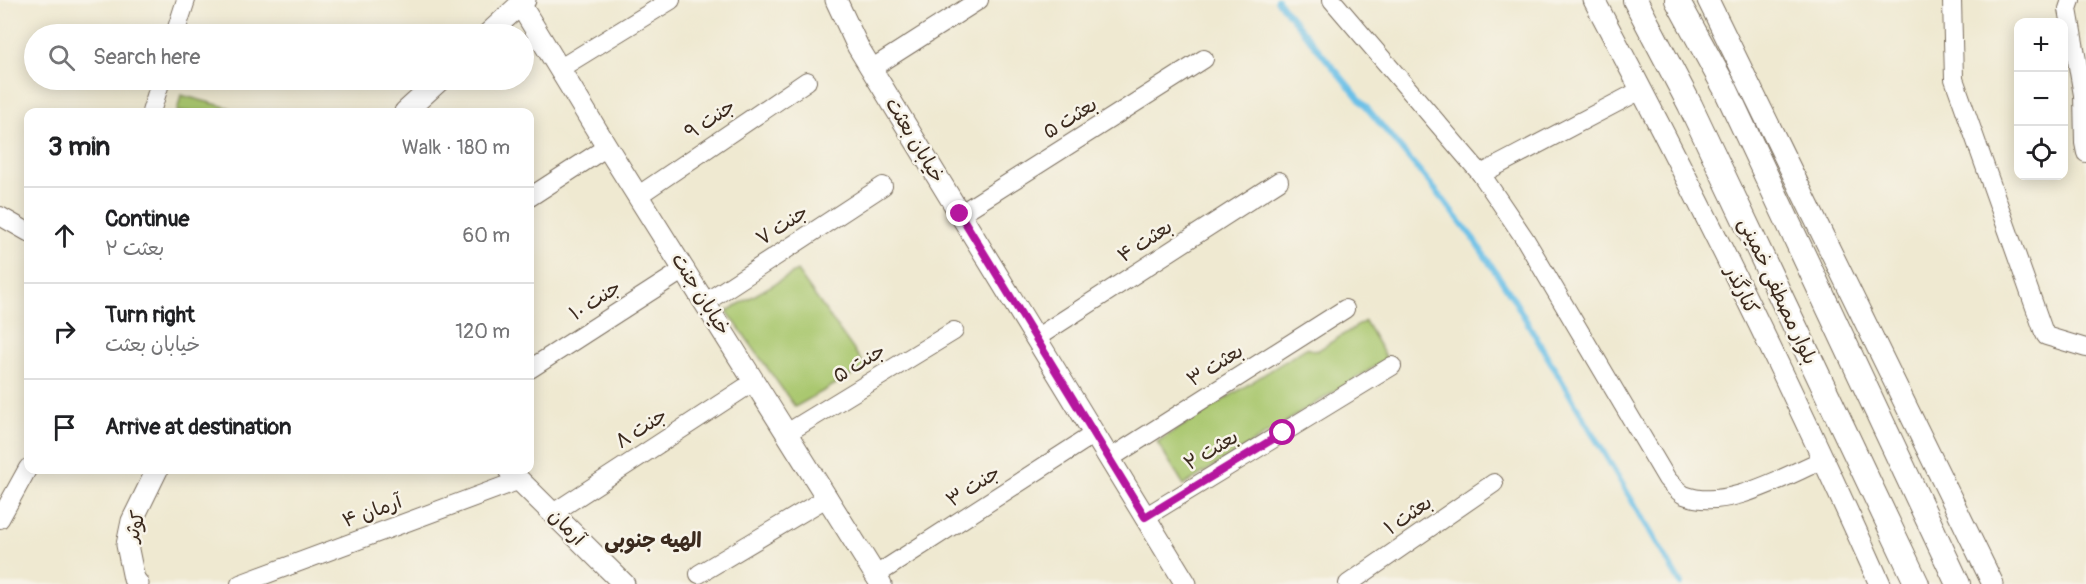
<!DOCTYPE html>
<html lang="en">
<head>
<meta charset="utf-8">
<style>
	body { margin:0; font-family:Pangolin,"Playpen Sans Arabic",sans-serif; background:#f6f6f6; color:#202124 }
	.controls { position:absolute; right:18px; top:18px; display:grid; overflow:hidden; border-radius:12px; box-shadow:0 3px 15px #0003 }
	.controls button { width:54px; height:54px; display:grid; place-items:center; padding:0; border:0; border-bottom:2px solid #e0e0e0; background:#fff; color:#202124; font:30px sans-serif }
	.stop { position:absolute; width:18px; height:18px; margin:-14px; border:4px solid #b5179e; border-radius:50%; background:#fff }
	.stop.end { background:#b5179e; border-color:#fff; box-shadow:0 2px 6px #0008 }
	.list { margin:0; padding:0; list-style:none }
	h2 { display:flex; justify-content:space-between; align-items:center; height:78px; margin:0; padding:0 24px; font-size:26px }
	h2 small { font-size:20px; font-weight:400; color:#757577 }
	.list li { display:grid; grid-template-columns:39px 1fr auto; gap:18px; align-items:center; box-sizing:border-box; height:96px; padding:0 24px; border-top:2px solid #e0e0e0 }
	.list b { display:block; font-size:22px; white-space:nowrap }
	.list p { margin:0; font-size:20px; white-space:nowrap; color:#757577 }
	.list em { font-size:20px; font-style:normal; color:#757577 }
	.icon { flex:none; width:33px; height:33px; fill:none; stroke:currentColor; stroke-width:2; stroke-linecap:round; stroke-linejoin:round }
	.map { position:relative; flex:none; width:2086px; height:584px; overflow:hidden }
	.search { position:absolute; background:#fff; box-shadow:0 3px 15px #0003; left:24px; top:24px; width:510px; height:66px; display:flex; align-items:center; gap:15px; box-sizing:border-box; padding:0 21px; border-radius:33px; color:#757577; font-size:22px }
	.panel { position:absolute; background:#fff; box-shadow:0 3px 15px #0003; left:24px; top:108px; width:510px; height:366px; border-radius:12px }
	.map>svg:first-child { display:block }
	.green { fill:#aac86f; stroke:#727946; stroke-width:1.5 }
	.lines { fill:none; stroke-linecap:round; stroke-linejoin:round }
	.stream { stroke:#6ac0e7; stroke-width:6 }
	.minor-casing { stroke:#7a6d5d; stroke-width:20 }
	.tertiary-casing { stroke:#7a6d5d; stroke-width:23 }
	.secondary-casing { stroke:#7a6d5d; stroke-width:26 }
	.minor { stroke:#fff; stroke-width:18 }
	.tertiary { stroke:#fff; stroke-width:21 }
	.secondary { stroke:#fff; stroke-width:24 }
	.route { stroke:#b5179e; stroke-width:8 }
	.labels { text-anchor:middle; dominant-baseline:central; stroke-width:5; stroke-linejoin:round; paint-order:stroke }
	.street-label { font-size:20px; fill:#3b2a1e; stroke:#f7f3e8 }
	.neighbourhood-label { font-size:21px; font-weight:bold; fill:#3b2a1e; stroke:#f7f3e8 }
</style>
</head>
<body>
<div class="map">
<svg width="2086" height="584" viewBox="0 0 2086 584">
	<rect width="100%" height="100%" fill="#f7f3e8"/>
	<filter id="ink" filterUnits="userSpaceOnUse"><feTurbulence type="fractalNoise" baseFrequency=".0167" numOctaves="2"/><feDisplacementMap in="SourceGraphic" scale="12" xChannelSelector="R" yChannelSelector="G"/><feConvolveMatrix kernelMatrix="1 2 1 2 8 2 1 2 1" color-interpolation-filters="sRGB"/></filter>
	<filter id="wash" filterUnits="userSpaceOnUse"><feTurbulence type="fractalNoise" baseFrequency=".008" numOctaves="4" result="noise"/><feDisplacementMap in="SourceGraphic" scale="24" xChannelSelector="R" yChannelSelector="G"/><feGaussianBlur stdDeviation="1.35" result="paint"/><feColorMatrix in="noise" values="0 0 0 0 0 0 0 0 0 0 0 0 0 0 0 0 0 1.4 0 .05"/><feComposite in="paint" operator="in"/></filter>
	<g filter="url(#wash)">
		<rect width="100%" height="100%" fill="#efe9d1"/>
		<g class="green">
			<polygon points="181,95 230,108 229,112 177,112"/>
			<polygon points="797,271 866,367 795,407 727,311"/>
			<polygon points="1365,321 1387,359 1184,485 1157,442 1306,348 1317,351"/>
		</g>
		<g class="lines">
			<polyline class="stream" points="1277,0 1442,198 1473,238 1513,298 1681,584"/>
		</g>
	</g>
	<g filter="url(#ink)">
		<g class="lines">
			<defs>
				<g id="minor">
					<path d="M1332,0L1481,174L1525,239L1667,479C1672,484 1678,492 1684,495C1726,512 1786,475 1825,459"/>
					<polyline points="1952,0 1954,79 2043,330 2046,336 2086,348"/>
					<polyline points="2071,0 2068,9 2083,95 2084,143 2086,153"/>
					<polyline points="175,34 186,0"/>
					<polyline points="559,69 671,0"/>
					<polyline points="871,69 979,0"/>
					<polyline points="151,112 161,80"/>
					<polyline points="1481,174 1641,90"/>
					<polyline points="639,195 807,81"/>
					<polyline points="530,197 607,147"/>
					<polyline points="960,214 1204,59"/>
					<polyline points="0,216 28,232"/>
					<polyline points="706,302 883,186"/>
					<polyline points="1036,338 1279,181"/>
					<polyline points="530,369 685,269"/>
					<polyline points="787,433 954,331"/>
					<polyline points="1109,459 1345,309"/>
					<polyline points="553,513 755,381"/>
					<polyline points="1145,517 1392,366"/>
					<polyline points="0,519 28,468"/>
					<polyline points="699,574 828,497"/>
					<polyline points="876,575 1094,434"/>
					<polyline points="240,584 520,480"/>
					<polyline points="1348,584 1494,483"/>
				</g>
				<g id="tertiary">
					<polyline points="836,0 858,47 1186,584"/>
					<path d="M1594,0C1696,192 1792,386 1880,584"/>
					<polyline points="1708,0 1993,584"/>
					<polyline points="520,4 607,147 881,584"/>
					<polyline points="488,34 525,0"/>
					<polyline points="405,112 440,80"/>
					<polyline points="509,470 624,584"/>
					<polyline points="138,584 134,579 127,545 132,521 157,470"/>
				</g>
				<g id="secondary">
					<polyline points="1635,0 1690,105 1917,584"/>
					<polyline points="1677,0 1725,88 1958,584"/>
				</g>
			</defs>
			<use href="#minor" class="minor-casing"/>
			<use href="#tertiary" class="tertiary-casing"/>
			<use href="#secondary" class="secondary-casing"/>
			<use href="#minor" class="minor"/>
			<use href="#tertiary" class="tertiary"/>
			<use href="#secondary" class="secondary"/>
		</g>
	</g>
	<g class="lines" filter="url(#ink)">
		<polyline class="route" points="960,214 1145,517 1283,433"/>
	</g>
	<g class="labels">
		<g class="street-label">
			<text transform="translate(1070 118) rotate(-32)">بعثت ۵</text>
			<text transform="translate(710 119) rotate(-34)">جنت ۹</text>
			<text transform="translate(915 140) rotate(59)">خیابان بعثت</text>
			<text transform="translate(782 225) rotate(-33)">جنت ۷</text>
			<text transform="translate(1145 241) rotate(-33)">بعثت ۴</text>
			<text transform="translate(1742 290) rotate(64)">کنارگذر</text>
			<text transform="translate(1778 291) rotate(65)">بلوار مصطفی خمینی</text>
			<text transform="translate(701 294) rotate(58)">خیابان جنت</text>
			<text transform="translate(595 300) rotate(-33)">جنت ۱۰</text>
			<text transform="translate(859 363) rotate(-31)">جنت ۵</text>
			<text transform="translate(1215 365) rotate(-32)">بعثت ۳</text>
			<text transform="translate(641 428) rotate(-33)">جنت ۸</text>
			<text transform="translate(1211 450) rotate(-31)">بعثت ۲</text>
			<text transform="translate(973 486) rotate(-33)">جنت ۳</text>
			<text transform="translate(372 511) rotate(-20)">آرمان ۴</text>
			<text transform="translate(1408 515) rotate(-35)">بعثت ۱</text>
			<text transform="translate(135 526) rotate(-75)">کوثر</text>
			<text transform="translate(567 527) rotate(45)">آرمان</text>
		</g>
		<g class="neighbourhood-label">
			<text x="653" y="540">الهیه جنوبی</text>
		</g>
	</g>
</svg>
<div class="controls">
<button>+</button>
<button>−</button>
<button><svg class="icon" aria-label="locate" viewBox="0 0 24 24"><circle cx="12" cy="12" r="6"/><path d="M12 2v4M12 18v4M2 12h4M18 12h4"/></svg></button>
</div>
<div class="stop" style="left:1283px;top:433px"></div>
<div class="stop end" style="left:960px;top:214px"></div>
<div class="search"><svg class="icon" aria-label="search" viewBox="0 0 24 24"><circle cx="10" cy="10" r="6"/><path d="M15 15l6 6"/></svg>Search here</div>
<section class="panel">
<h2>3 min<small>Walk · 180 m</small></h2>
<ul class="list">
<li><svg class="icon" aria-label="ahead" viewBox="0 0 24 24"><path d="M12 20V5M6 11l6-6 6 6"/></svg><div><b>Continue</b><p>بعثت ۲</p></div><em>60 m</em></li>
<li><svg class="icon" aria-label="right" viewBox="0 0 24 24"><path d="M7 20v-9h11M14 6l5 5-5 5"/></svg><div><b>Turn right</b><p>خیابان بعثت</p></div><em>120 m</em></li>
<li><svg class="icon" aria-label="arrive" viewBox="0 0 24 24"><path d="M6 21V4h12l-3 4 3 4H6"/></svg><div><b>Arrive at destination</b></div></li>
</ul>
</section>
</div>
</body>
</html>
